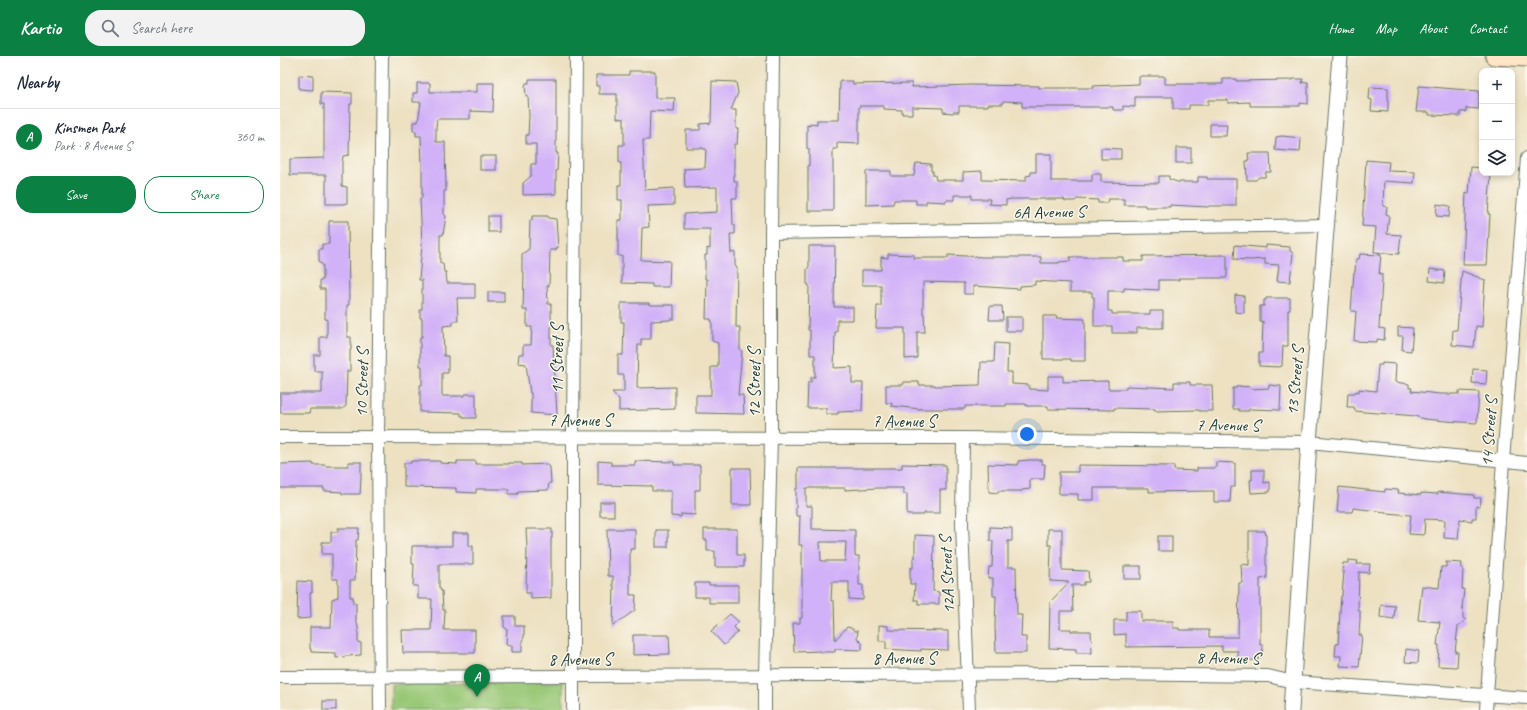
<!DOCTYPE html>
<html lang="en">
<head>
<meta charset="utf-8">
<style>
	body { margin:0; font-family:Caveat,sans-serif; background:#f2f2f3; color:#1f2937 }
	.controls { position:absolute; right:12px; top:12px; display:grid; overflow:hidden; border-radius:8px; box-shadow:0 2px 6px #0003 }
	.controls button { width:36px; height:36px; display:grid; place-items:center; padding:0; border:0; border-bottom:1px solid #e0e1e3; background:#fff; color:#1f2937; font:20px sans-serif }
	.you { position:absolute; left:747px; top:378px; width:14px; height:14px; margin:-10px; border:3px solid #fff; border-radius:50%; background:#1a73e8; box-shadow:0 0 0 6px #1a73e833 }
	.badge { display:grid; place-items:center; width:26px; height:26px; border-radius:50%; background:#0b8043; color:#fff; font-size:13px; font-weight:700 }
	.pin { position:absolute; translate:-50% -33px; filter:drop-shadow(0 1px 2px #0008) }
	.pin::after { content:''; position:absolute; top:21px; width:14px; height:12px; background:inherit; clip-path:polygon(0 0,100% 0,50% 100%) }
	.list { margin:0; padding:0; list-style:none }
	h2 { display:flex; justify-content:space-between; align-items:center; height:52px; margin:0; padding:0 16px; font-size:17px }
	h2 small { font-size:13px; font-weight:400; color:#747a83 }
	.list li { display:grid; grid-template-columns:26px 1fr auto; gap:12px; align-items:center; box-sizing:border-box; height:56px; padding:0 16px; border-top:1px solid #e0e1e3 }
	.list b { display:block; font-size:15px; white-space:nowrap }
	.list p { margin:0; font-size:13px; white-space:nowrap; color:#747a83 }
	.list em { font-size:13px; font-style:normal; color:#747a83 }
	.actions { display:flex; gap:8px; padding:12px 16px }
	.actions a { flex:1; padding:9px 0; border:1px solid #0b8043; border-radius:16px; text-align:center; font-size:14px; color:#0b8043 }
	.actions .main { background:#0b8043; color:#fff }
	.icon { flex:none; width:22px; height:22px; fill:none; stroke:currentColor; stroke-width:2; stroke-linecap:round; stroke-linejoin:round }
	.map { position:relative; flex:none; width:1247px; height:654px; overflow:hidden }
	header { display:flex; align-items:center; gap:24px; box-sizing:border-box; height:56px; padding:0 20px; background:#0b8043; color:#fff }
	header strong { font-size:19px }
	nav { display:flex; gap:22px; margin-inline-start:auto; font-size:14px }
	.search { width:280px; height:36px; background:#f2f2f3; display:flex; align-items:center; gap:10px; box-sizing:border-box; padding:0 14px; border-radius:16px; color:#747a83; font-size:15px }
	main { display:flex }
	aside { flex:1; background:#fff }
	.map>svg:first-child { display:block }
	.green { fill:#98c776; stroke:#5c8255 }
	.building { fill:#d1b1f8; fill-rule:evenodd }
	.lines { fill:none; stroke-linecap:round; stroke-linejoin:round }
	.minor-casing { stroke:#677666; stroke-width:14 }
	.tertiary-casing { stroke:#677666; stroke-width:17 }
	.secondary-casing { stroke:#677666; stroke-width:19 }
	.minor { stroke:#fff; stroke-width:12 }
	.tertiary { stroke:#fff; stroke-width:15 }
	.secondary { stroke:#ffe4c6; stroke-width:17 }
	.labels { text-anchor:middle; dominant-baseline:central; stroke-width:3; stroke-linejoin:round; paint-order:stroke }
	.street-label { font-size:17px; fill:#1f3d34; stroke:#fbf7ec }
</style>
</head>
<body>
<header>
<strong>Kartio</strong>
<div class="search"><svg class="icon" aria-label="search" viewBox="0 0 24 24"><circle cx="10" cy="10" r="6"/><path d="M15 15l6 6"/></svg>Search here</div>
<nav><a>Home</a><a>Map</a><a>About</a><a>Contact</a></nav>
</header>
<main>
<aside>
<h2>Nearby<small></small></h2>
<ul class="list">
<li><span class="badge">A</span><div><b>Kinsmen Park</b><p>Park · 8 Avenue S</p></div><em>360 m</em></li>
</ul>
<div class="actions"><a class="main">Save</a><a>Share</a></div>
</aside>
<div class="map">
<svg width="1247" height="654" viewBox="0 0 1247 654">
	<rect width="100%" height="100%" fill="#fbf7ec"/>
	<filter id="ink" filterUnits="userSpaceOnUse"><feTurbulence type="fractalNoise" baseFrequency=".025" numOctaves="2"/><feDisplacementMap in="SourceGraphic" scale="8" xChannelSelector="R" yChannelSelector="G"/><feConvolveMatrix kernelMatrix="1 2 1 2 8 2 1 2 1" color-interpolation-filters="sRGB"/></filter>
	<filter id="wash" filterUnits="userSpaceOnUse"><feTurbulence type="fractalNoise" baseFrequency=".012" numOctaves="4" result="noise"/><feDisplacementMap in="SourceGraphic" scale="16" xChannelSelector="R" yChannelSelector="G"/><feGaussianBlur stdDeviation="0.9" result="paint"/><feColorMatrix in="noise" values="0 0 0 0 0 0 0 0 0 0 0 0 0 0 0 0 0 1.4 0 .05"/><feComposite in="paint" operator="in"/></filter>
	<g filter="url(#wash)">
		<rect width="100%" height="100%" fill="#ede1c2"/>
		<polygon class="green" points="283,626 283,654 111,654 111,628"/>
		<g id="blocks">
			<g class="building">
				<polygon points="349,15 375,15 375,42 395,42 394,56 370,55 369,84 363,84 365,134 394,132 394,149 368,150 369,171 362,172 361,204 390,205 389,231 372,231 372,228 342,227 342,200 338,200 338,164 342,164 342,144 338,144 338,129 341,129 341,107 339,107 339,89 344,89 344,63 337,62 337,38 319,38 319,30 316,30 316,19 349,19"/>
				<polygon points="19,19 33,20 33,34 19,33"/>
				<polygon points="861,20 883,20 885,21 885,28 943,28 943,23 956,23 956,25 1012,24 1012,23 1023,23 1022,27 1028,26 1028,48 1020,47 1020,50 970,50 970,46 948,47 948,44 928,44 928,49 909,49 909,53 893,53 893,41 855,41 855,51 843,50 843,54 833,54 833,51 742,51 742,46 723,45 723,48 708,48 708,50 679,50 679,56 673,56 673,57 663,56 663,52 632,51 632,58 622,58 622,54 604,53 604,50 579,50 579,88 557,87 557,93 553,93 553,155 528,155 528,110 529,110 529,93 527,93 527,69 530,70 530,67 537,68 537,64 559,64 560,25 573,25 573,28 632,27 632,31 691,29 759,30 759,32 813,32 813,30 859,28 859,21"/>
				<polygon points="249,23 276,23 276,97 278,97 277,115 276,115 276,138 243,139 243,127 251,120 251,108 256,108 256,88 246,88 246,79 248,79 249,60 248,40 246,40 245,30 246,27 249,27"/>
				<polygon points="432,25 456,26 458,37 451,54 456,54 456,73 458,73 457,88 454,88 454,125 457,125 457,142 452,142 453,169 455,169 455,178 450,178 451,197 455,196 455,211 457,211 456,271 460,271 460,294 462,295 458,339 463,339 464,358 416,357 416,339 431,339 431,311 438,311 438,287 432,285 432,265 431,265 431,263 426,263 427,223 425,223 425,199 427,199 427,192 430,193 430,173 404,173 404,158 437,156 437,131 405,132 404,113 425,112 426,93 423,93 423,92 406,92 406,74 420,74 420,68 431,67"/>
				<polygon points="137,27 150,27 150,36 197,36 197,27 214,27 213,56 190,55 190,63 157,63 156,71 156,86 165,86 166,135 164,135 164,158 166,160 163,179 160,179 160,207 163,207 164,216 166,216 167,227 195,227 195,242 177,242 178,265 173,265 173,269 163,270 164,300 168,300 168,317 162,317 162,340 184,340 184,338 196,338 196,362 184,362 184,360 181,360 181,357 140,356 140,329 142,329 142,310 140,310 140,281 142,281 142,262 140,262 140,253 142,253 142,224 139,224 142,189 140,142 142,142 142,109 141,80 136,80 136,75 133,75 133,66 138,66 141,46 133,46 133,37 137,37"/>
				<polygon points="1139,30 1199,35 1199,53 1186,52 1186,56 1180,56 1180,60 1149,59 1149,56 1136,56"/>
				<polygon points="1090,31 1108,32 1108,56 1091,55 1092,44 1089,43"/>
				<polygon points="41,36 72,37 72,48 70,48 69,99 63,100 62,107 62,130 67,131 67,147 63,148 46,148 46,119 10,119 10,103 44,102 44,48 41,48"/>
				<polygon points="930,68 947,68 946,80 930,80"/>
				<polygon points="1002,80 1021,82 1020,96 995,94 996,81"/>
				<polygon points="821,92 841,93 841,103 821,103"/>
				<rect x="896" y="92" width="15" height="15"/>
				<polygon points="968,97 990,97 991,116 986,116 985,121 979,121 976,124 967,124 966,105 969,105"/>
				<polygon points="756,98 771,98 771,125 812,125 812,118 821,118 821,126 879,127 879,120 889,120 889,123 897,126 918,126 918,121 927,121 927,123 956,123 956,150 929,150 928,151 890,149 890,151 865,151 865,149 844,149 844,143 828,143 827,147 818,147 818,144 797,143 795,145 785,145 784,143 731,143 726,144 726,149 709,148 710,143 692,143 692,139 674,139 674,144 666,144 666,146 646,145 646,148 636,148 636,144 614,144 613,148 586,149 586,115 611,115 611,120 634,120 636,107 651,108 651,115 653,115 653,119 655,119 656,124 683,124 683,116 702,115 702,124 746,125 746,120 751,119 751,116 756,116"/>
				<rect x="200" y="100" width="16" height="14"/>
				<polygon points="1086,104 1109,106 1108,115 1135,116 1134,127 1104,125 1103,150 1107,151 1106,158 1109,159 1107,178 1121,179 1119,198 1094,196 1096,171 1082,170"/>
				<polygon points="1191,111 1202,112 1202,117 1211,118 1208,158 1210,158 1207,209 1183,209 1186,137 1189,138"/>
				<polygon points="1157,148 1170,150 1169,161 1156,160"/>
				<rect x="208" y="160" width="11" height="16"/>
				<polygon points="252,160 268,160 268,162 276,163 278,192 276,192 276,194 270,194 269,230 267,230 268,248 271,248 271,289 273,289 277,359 251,357 251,337 250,337 246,308 238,307 239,298 243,298 243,289 251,289 252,271 247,271 247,254 243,254 244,216 242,216 242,198 249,193 250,164 252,164"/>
				<polygon points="49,165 68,165 69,249 67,249 67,281 71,281 71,294 70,294 70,315 67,315 66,350 62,353 30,353 29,357 0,357 0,337 42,337 42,315 34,315 34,299 40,299 40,281 47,281 47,263 45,263 45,233 40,233 40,224 43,224 43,209 40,207 39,204 39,193 42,193 42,188 49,188"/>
				<polygon points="955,189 986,192 986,189 1010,191 1010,195 1013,197 1010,226 997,225 999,209 985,208 985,203 970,204 954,203"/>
				<polygon points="529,190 555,190 554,251 573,251 573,264 557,264 557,276 555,276 554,312 572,311 572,327 583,327 582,355 558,356 558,358 546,358 546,352 527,352 528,326 531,326 531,321 535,321 535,299 530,299 530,274 528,274 529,229 527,228 527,213 529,211"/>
				<polygon points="608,198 634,199 634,202 668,202 668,199 703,201 761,201 761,207 779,207 779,206 790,205 790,201 843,201 843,205 863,205 863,200 947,199 947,220 946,222 899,222 899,224 879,224 879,234 844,232 844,235 828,235 828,255 832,255 832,258 870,258 870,255 883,255 883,272 857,272 857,277 832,277 832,270 814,270 814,241 812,241 812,236 790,236 790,227 755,225 755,229 740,230 740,233 693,230 693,238 684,238 684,227 643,226 643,258 644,258 645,276 637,276 637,302 625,303 625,272 596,272 597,250 601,250 601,229 582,229 582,214 601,214 601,201 608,202"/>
				<polygon points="1080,198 1101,199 1099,218 1102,218 1102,225 1099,272 1105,273 1104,284 1097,283 1097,286 1074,285 1076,255 1071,255 1074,216 1075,216 1076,203 1079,203"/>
				<polygon points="1150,213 1165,215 1164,227 1149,225"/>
				<polygon points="1182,215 1205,224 1202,271 1196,270 1194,291 1172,289 1173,274 1177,274"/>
				<rect x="208" y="236" width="16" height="10"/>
				<polygon points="955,239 964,240 964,257 955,256"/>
				<polygon points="986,242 1010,242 1010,254 1008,254 1008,290 1003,290 1002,310 999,311 979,310 979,297 982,297 983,265 980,266 980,250 984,250 984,244 986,244"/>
				<polygon points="341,247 369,247 369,249 394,249 394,263 390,263 390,264 371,265 371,283 361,283 361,289 358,289 357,332 395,331 395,353 339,355 339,343 332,336 344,336 344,319 338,319 338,299 343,299 344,266 341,266"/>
				<polygon points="710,250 722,250 723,264 709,264"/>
				<polygon points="763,260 777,260 776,262 805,263 805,305 791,305 791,303 763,303"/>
				<rect x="726" y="261" width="16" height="14"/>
				<polygon points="1118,271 1133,272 1131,295 1122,294 1123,280 1118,280"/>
				<polygon points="715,287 728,288 727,316 732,316 732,328 749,329 749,333 768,334 768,320 783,320 783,326 828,325 828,333 846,333 846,330 894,332 894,326 910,326 910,329 932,329 933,355 919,355 919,354 875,355 875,353 834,352 834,354 768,353 768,350 746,350 746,348 726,348 726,350 685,350 685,353 641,353 611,350 612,347 606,347 606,329 623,329 624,326 639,326 639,329 655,329 655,330 700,329 701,306 714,306"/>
				<polygon points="1102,307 1116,308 1115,326 1129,328 1129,332 1132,332 1131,335 1160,338 1179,338 1179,335 1199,336 1197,366 1196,367 1166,365 1145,363 1137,361 1137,360 1084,356 1075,355 1074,351 1067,351 1068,337 1075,337 1076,335 1079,336 1079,333 1096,335 1098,309 1102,309"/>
				<polygon points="1193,313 1207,314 1206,328 1192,327"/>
				<polygon points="989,329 1001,330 1000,354 969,353 969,355 959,355 959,353 953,353 953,332 957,332 957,330 971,331 971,333 989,332"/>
				<polygon points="750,404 762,404 762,408 765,408 764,423 750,423 750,433 742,434 742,435 718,435 718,437 709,436 708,408 738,409 738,405"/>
				<polygon points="131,405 160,405 160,407 177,408 177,405 196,405 196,408 229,408 229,407 242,407 242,409 267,408 270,411 271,427 269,427 268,434 238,435 238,438 228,438 229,433 196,433 196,437 176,436 176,432 124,431 124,407 131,407"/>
				<polygon points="318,405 331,406 331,409 355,409 355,405 394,406 394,409 420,409 420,434 415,434 415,459 401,458 401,461 391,460 391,435 372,435 372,430 318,429"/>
				<polygon points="68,406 81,406 81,423 80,438 62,438 62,436 44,435 44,432 0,432 0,408 33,407 33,409 45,409 45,410 68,410"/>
				<polygon points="936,406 955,407 955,431 951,431 950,446 934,446 934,435 869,436 869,432 814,432 814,444 798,444 798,438 779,438 779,416 798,416 798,409 894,410 894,414 917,415 917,412 936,412"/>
				<path d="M622,408L666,409V434H660V457H644V459H627V438H623V432H598L565,434V432H526V450H532V473L575,474V500H579V529H583V544L569,543V526H552L551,545H554L555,584L567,571L571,572L575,575H578L577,582L582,587V594L555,593V596H541V595L514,596L513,567H520V562H522V489H519L520,460H516V432H518V412H622ZM540,486H566L565,505H541Z"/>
				<polygon points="452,412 470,412 471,449 452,449"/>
				<polygon points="972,414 984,414 984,427 990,426 990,436 971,437 970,424 972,424"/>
				<polygon points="1059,431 1105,436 1105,433 1119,434 1118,437 1141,439 1141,437 1158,438 1158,436 1194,439 1194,442 1201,442 1200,451 1196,450 1196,462 1192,462 1192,465 1180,463 1178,483 1164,482 1165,464 1145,463 1144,479 1129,478 1131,459 1106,457 1106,456 1073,452 1072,456 1057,456"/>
				<rect x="320" y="446" width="14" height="14"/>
				<polygon points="710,471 732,472 732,485 728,485 728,511 736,511 737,559 742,559 741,581 746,581 746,597 716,597 715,570 716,540 713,540 713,522 708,522 709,511 712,511 713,485 710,485"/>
				<polygon points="58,472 79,472 78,484 76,484 75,524 70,524 70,541 73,541 73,547 76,547 76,566 77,566 78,572 78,586 81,587 81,599 65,600 65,601 56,602 56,597 31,596 31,593 30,593 30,571 51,571 52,543 58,541 58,523 52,523 52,498 42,498 42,486 51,486 51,476 58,476"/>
				<polygon points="246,473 272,473 272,482 271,482 271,542 251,543 251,537 246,537 247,490"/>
				<polygon points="327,473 355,473 355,493 350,493 350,539 356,539 355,554 333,570 334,530 333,530 333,520 328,520"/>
				<polygon points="424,473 457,473 457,499 464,499 464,511 435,511 435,495 427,495 427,484 424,484"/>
				<polygon points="768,473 782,473 782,514 808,515 809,526 804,526 804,529 792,529 793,555 780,555 780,573 791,573 791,575 811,575 812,597 796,597 796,593 769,592 770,546 789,526 770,525 771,489 768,489"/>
				<rect x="376" y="474" width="12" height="17"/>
				<polygon points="969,475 985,475 986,480 986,509 987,509 987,522 980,523 980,589 983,589 982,601 978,601 978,604 958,604 958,595 942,595 942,590 846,591 846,578 834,579 834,564 846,564 846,555 861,555 861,565 893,565 893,572 899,572 899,574 929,574 929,581 958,581 959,527 962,527 961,508 969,509"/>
				<polygon points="172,477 189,477 189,490 193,490 193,508 159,508 159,532 160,532 161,535 162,535 163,554 165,554 164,574 195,574 195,597 123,597 122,574 151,574 152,543 138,543 138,530 133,530 134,508 132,508 132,490 172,490"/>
				<polygon points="635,479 654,480 653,535 659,536 659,548 638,548 638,544 634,544 635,528 630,528 630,512 633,512 633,502 635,502"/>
				<rect x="878" y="480" width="14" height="15"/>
				<polygon points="1068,504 1078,505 1077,508 1090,508 1089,517 1079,516 1078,554 1080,555 1080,563 1079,579 1082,579 1079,611 1060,610 1061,600 1055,600 1056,588 1058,588 1061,540 1062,540 1064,515 1062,515 1063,507 1068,507"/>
				<polygon points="1166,506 1182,507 1181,512 1183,512 1182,533 1184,533 1182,552 1183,552 1183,562 1186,564 1178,570 1175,596 1178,596 1177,611 1158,610 1159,589 1157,589 1160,566 1138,564 1142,530 1159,532 1161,511 1166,511"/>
				<rect x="844" y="510" width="17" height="13"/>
				<polygon points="18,525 32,526 32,537 30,537 31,562 17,563"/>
				<polygon points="415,527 429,527 429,529 458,529 458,547 429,547 429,541 415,541"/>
				<polygon points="1101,549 1115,550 1114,563 1100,561"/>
				<polygon points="450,558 459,566 454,571 458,576 444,589 431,575"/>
				<polygon points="224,560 235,560 235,570 244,570 244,581 242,585 242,596 232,596 232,590 226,589 227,573 224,571"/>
				<polygon points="599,569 608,570 608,574 668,575 668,594 641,593 641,595 606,593 606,585 599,585"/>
				<polygon points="353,579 389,579 390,598 353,599"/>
				<polygon points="1126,593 1139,595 1138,607 1125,606"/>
				<rect x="43" y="645" width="13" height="9"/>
			</g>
		</g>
	</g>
	<g filter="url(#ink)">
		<use href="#blocks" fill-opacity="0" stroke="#677666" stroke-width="1"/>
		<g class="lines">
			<defs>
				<g id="minor">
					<polyline points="491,177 1047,169"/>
					<polyline points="0,381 683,382 1029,386 1247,407"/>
					<polyline points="683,382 682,468 689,654"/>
					<polyline points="0,621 822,618 988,620 1013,626 1247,642"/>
					<polyline points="100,654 98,381 102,0"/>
					<polyline points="293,654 293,381 296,0"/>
					<polyline points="485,654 485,619 491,382 491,177 493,0"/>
					<polyline points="1206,654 1223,405 1247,102"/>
				</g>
				<polyline id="tertiary" points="1011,654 1029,386 1060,0"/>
				<polyline id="secondary" points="1214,0 1247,2"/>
			</defs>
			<use href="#minor" class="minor-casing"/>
			<use href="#tertiary" class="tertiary-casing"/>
			<use href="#secondary" class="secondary-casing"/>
			<use href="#minor" class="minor"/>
			<use href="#tertiary" class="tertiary"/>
			<use href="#secondary" class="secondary"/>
		</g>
	</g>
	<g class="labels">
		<g class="street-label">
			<text transform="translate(769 156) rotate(-1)">6A Avenue S</text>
			<text transform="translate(277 303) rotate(-90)">11 Street S</text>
			<text transform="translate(1015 325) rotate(-85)">13 Street S</text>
			<text transform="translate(82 327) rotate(-89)">10 Street S</text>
			<text transform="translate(474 327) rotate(-90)">12 Street S</text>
			<text x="300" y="364">7 Avenue S</text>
			<text x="624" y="365">7 Avenue S</text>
			<text transform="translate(948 369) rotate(1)">7 Avenue S</text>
			<text transform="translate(1209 376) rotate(-86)">14 Street S</text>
			<text transform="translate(667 519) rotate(-93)">12A Street S</text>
			<text x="624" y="602">8 Avenue S</text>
			<text transform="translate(948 602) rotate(1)">8 Avenue S</text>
			<text x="300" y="603">8 Avenue S</text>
		</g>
	</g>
</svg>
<div class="controls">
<button>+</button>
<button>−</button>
<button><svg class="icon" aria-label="layers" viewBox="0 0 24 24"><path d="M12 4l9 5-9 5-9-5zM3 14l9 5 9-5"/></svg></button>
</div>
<div class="you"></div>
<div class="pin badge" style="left:197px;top:641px">A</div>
</div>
</main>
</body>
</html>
